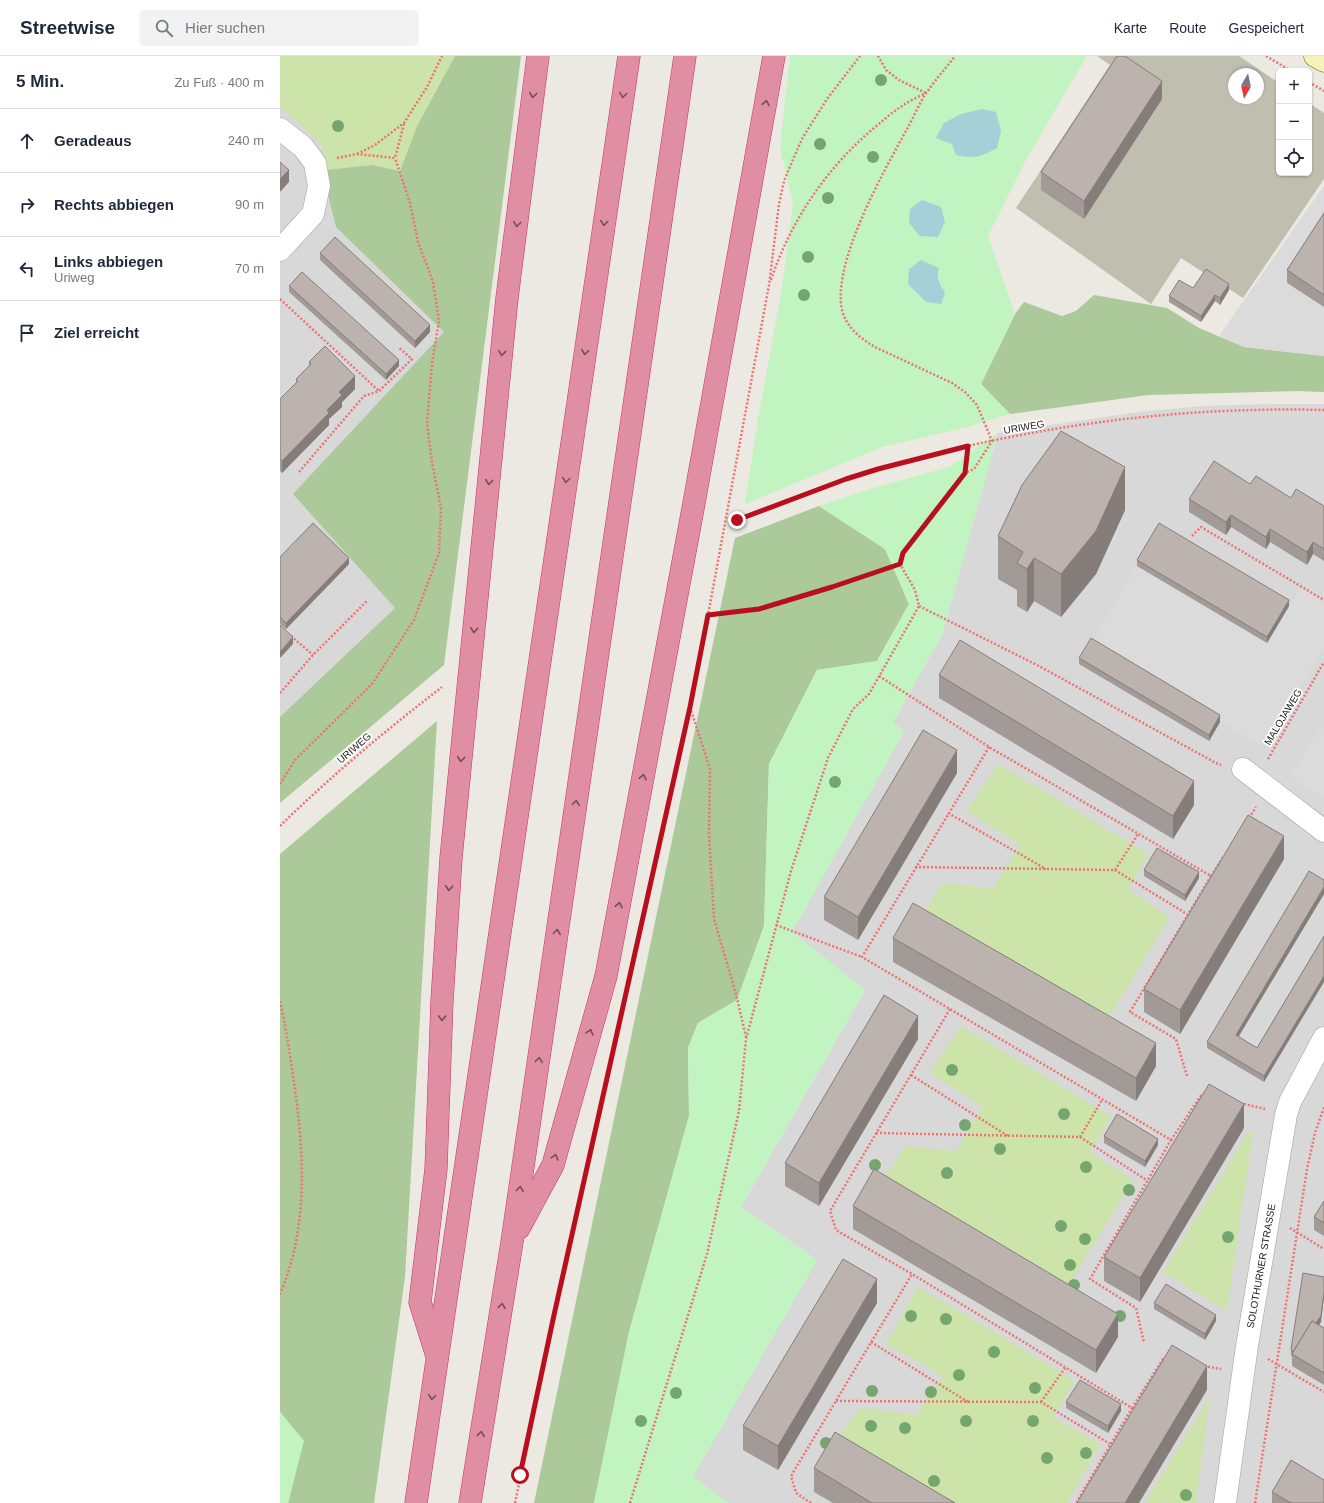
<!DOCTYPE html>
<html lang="de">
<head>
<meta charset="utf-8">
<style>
	body { margin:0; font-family:Helvetica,sans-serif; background:#f2f2f3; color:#1f2937 }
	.controls { position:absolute; right:12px; top:12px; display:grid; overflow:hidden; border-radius:6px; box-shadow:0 1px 3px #0004 }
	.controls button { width:36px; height:36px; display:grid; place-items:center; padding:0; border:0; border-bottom:1px solid #e0e1e3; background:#fff; color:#1f2937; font:20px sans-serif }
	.compass { position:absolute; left:948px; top:12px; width:36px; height:36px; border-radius:50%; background:#fff; box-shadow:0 1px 3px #0004; rotate:189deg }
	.stop { position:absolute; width:12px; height:12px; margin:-9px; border:3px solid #b90e1e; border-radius:50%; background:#fff }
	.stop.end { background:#b90e1e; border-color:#fff; box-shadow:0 1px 4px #0008 }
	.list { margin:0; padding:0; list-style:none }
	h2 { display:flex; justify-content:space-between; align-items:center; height:52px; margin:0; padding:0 16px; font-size:17px }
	h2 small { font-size:13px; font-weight:400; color:#747a83 }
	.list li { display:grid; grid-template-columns:26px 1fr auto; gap:12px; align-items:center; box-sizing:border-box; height:64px; padding:0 16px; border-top:1px solid #e0e1e3 }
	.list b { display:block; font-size:15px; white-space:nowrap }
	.list p { margin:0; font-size:13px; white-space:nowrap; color:#747a83 }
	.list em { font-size:13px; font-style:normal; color:#747a83 }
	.icon { flex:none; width:22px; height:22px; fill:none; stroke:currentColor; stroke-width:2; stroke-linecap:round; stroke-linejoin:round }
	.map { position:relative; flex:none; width:1044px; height:1447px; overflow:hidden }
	header { display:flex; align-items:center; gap:24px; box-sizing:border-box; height:56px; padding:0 20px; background:#fff; border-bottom:1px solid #e0e1e3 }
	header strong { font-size:19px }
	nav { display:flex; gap:22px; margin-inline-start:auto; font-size:14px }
	.search { width:280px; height:36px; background:#f2f2f3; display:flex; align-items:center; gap:10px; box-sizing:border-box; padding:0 14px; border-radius:6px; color:#747a83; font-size:15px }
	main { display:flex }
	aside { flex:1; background:#fff }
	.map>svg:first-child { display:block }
	.residential { fill:#d9d8d9 }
	.construction { fill:#c0beae; fill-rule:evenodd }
	.grass { fill:#cce4aa }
	.forest { fill:#abc999 }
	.park { fill:#c1f4c0 }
	.parking { fill:#dbdbdb }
	.water { fill:#a5d0d7 }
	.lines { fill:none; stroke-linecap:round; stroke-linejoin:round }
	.minor-casing { stroke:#9f9f9f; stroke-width:23 }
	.secondary-casing { stroke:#67690c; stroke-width:23 }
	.motorway-casing { stroke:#c93072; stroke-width:23 }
	.path { stroke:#ef7270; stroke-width:2.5; stroke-dasharray:2 2; stroke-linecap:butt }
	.minor { stroke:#fff; stroke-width:22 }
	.secondary { stroke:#f4f2b8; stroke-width:22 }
	.motorway { stroke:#df8ea4; stroke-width:22 }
	.tree { fill:#75a670 }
	.wall { fill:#a29a96 }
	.shaded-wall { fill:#847d7a }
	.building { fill:#bcb3af; stroke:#847d7a }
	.oneway { stroke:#734f59 }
	.route { stroke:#b90e1e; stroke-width:5 }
	.labels { text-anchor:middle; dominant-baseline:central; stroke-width:3.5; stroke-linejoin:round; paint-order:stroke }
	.street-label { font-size:10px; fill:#1b1b1b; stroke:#fff }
</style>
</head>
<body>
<header>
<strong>Streetwise</strong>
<div class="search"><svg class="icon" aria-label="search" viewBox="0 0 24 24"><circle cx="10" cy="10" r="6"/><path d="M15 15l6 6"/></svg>Hier suchen</div>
<nav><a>Karte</a><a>Route</a><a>Gespeichert</a></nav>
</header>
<main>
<aside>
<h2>5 Min.<small>Zu Fuß · 400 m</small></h2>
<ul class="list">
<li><svg class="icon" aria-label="ahead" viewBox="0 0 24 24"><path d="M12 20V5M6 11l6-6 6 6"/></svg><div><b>Geradeaus</b></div><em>240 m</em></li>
<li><svg class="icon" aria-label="right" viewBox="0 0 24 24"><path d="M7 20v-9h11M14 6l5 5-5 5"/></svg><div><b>Rechts abbiegen</b></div><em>90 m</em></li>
<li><svg class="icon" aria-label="left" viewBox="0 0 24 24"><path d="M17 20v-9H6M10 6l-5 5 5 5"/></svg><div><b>Links abbiegen</b><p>Uriweg</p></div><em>70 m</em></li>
<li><svg class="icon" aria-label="arrive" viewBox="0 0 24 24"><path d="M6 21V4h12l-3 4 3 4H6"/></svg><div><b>Ziel erreicht</b></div></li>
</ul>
</aside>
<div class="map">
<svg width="1044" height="1447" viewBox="0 0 1044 1447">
	<rect width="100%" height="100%" fill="#ece8e2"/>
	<g class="residential">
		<polygon points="0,28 41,61 170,280 123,554 0,661"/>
		<polygon points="991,348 1044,348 1044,1447 449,1447 412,1421 537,1204 461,1151 585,934 512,876 623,676 613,666 662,579 718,377 858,356 922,350"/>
	</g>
	<path class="construction" d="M817,0H959L999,27V117H1029V47L1044,57V123L963,242L901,202L871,248L736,152L830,9ZM954,18H978V42H954Z"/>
	<g class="grass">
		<polygon points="0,0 175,0 137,70 120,115 92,109 46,114 42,89 0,50"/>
		<polygon points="718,708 868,798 848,834 890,861 824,969 643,857 663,827 713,832 740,789 687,755"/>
		<polygon points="681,970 831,1060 810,1096 853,1124 787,1232 605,1120 626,1090 676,1095 703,1051 650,1017"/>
		<polygon points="969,1075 973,1077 947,1255 883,1216"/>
		<polygon points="638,1231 795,1325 773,1361 820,1388 787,1447 669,1447 559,1381 580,1352 637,1359 663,1320 606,1288"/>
		<polygon points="930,1340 916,1447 865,1447"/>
	</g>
	<g class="forest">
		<polygon points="175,0 241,0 164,609 0,747 0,661 115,552 13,438 164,276 56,171 49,143 46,114 92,109 120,115 137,70"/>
		<polygon points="814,239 887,252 919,272 964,291 1044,300 1044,336 1017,335 868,339 730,358 701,328 735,258 744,246 782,260 796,255"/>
		<polygon points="539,450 605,493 629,548 597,605 537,614 489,708 484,870 457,944 418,967 408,992 409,1060 349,1276 314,1447 254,1447 455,482"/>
		<polygon points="157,665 125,1221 94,1447 8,1447 23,1385 0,1356 0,798"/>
	</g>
	<g class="park">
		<polygon points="510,0 807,0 748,100 708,180 735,258 701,328 730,358 687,371 602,391 465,448 478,363 502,232 513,147 500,92"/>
		<polygon points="718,377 662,579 613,666 624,676 512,876 585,934 461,1151 537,1204 413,1421 449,1447 314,1447 349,1276 409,1060 408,992 418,967 457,944 484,870 489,708 537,614 597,605 629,548 605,493 539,450 590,433 669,411"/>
		<polygon points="0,1356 24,1385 8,1447 0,1447"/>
	</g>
	<g class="parking">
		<polygon points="1043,131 1044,131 1044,170 1007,227 1044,251 1044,300 964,291 939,280"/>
		<polygon points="857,510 987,587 1020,532 1044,546 1044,592 982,690 811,588"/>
		<polygon points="1041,671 1044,673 1044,742 1010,720"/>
	</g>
	<g class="water">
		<path d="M702,53L716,56L721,75L717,92C700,101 695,103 676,99L672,88L656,82L664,67L681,58Z"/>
		<polygon points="642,144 661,151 665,166 658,181 640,180 629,167 630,153"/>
		<path d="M641,204L659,212C655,222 661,229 665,237L661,248L646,246L628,228L629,213Z"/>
	</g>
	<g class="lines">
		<defs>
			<g id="minor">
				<polyline points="0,73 23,91 35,107 39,130 33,158 0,194"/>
				<polyline points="963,713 1044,775"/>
				<polyline points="945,1447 967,1290 1006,1059 1010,1046 1044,982"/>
			</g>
			<polyline id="secondary" points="1035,0 1044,5"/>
			<g id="motorway">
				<polyline points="239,1172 273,1109 326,920 414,447 494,0"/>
				<polyline points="156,1297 140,1246 156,1113 162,945 171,802 227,242 258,0"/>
				<polyline points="136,1447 349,0"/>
				<polyline points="190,1447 232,1186 405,0"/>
			</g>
		</defs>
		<use href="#minor" class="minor-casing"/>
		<use href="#secondary" class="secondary-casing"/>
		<use href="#motorway" class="motorway-casing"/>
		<g class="path">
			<polyline points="598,0 606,14 619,24 646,37"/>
			<polyline points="986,0 1011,15"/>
			<polyline points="1029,26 1044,35"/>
			<polyline points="77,98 95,89 124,67 147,31 162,0"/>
			<polyline points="57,102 77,98 115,102 124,68"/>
			<path d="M491,224C511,163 550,107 600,67C607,61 614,55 622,50C629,45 638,41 646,37"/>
			<polyline points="0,243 99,335"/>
			<polyline points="19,416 84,340 99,335 132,303 119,292"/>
			<polyline points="685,417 688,390"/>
			<path d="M457,464C504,446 551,426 599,413C743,371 894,350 1044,354"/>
			<polyline points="912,480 921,471 1044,544"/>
			<polyline points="639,550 757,609 936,707 941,709"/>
			<polyline points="428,559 479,553 553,531 620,508"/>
			<polyline points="11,580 33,599"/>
			<polyline points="599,620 709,691 931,820 850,956 896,983 907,1020"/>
			<polyline points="0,637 33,599 88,544"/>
			<polyline points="410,651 430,713 429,778 434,863 456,938 466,981"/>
			<polyline points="709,691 582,901 891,1084 810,1223 856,1252 864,1287"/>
			<polyline points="988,703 1044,606"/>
			<polyline points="0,728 15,704 92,628 134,564 159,497 161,452 152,406 147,367 152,308 159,265 153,226 138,186 130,147 115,102"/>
			<polyline points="668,757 766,813"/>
			<polyline points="969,762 976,751"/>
			<path d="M0,770C51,720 106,674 162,631"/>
			<polyline points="635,811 835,814 907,858"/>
			<polyline points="835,814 858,778"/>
			<polyline points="931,820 944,800"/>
			<polyline points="363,862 410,651 428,559 489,229 499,148 504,125 514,101 523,81 547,43 580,0"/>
			<polyline points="496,869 582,901"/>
			<path d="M0,945C6,972 10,999 14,1026C24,1096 29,1171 0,1238"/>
			<polyline points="670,953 550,1155 556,1174 632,1218 852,1352 796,1447"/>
			<polyline points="631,1019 728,1080"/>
			<polyline points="960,1047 985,1053"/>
			<polyline points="596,1077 800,1081 868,1125"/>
			<polyline points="800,1081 822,1044"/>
			<polyline points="891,1084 922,1038 924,1039"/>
			<polyline points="1010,1172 1044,1193"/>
			<polyline points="591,1286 688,1346"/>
			<polyline points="988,1303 1044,1336"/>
			<polyline points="924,1310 941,1313"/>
			<polyline points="556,1345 761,1346 830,1388"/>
			<polyline points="761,1346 785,1312"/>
			<polyline points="852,1352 883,1303 886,1303"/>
			<polyline points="235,1447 274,1259 339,968"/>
			<path d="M350,1447L427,1198L459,1055L466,983L511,815L548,702L573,653L589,638L639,550L635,534L620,508L623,497L685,417L694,413L712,385L697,349L685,336L672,327L595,291C581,283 566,271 562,254C552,206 604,115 627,73C634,61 639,47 647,36C656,23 666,12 675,0"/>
			<polyline points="531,1447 516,1437 511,1420 632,1218"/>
			<polyline points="975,1447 1027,1113 1035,1077 1044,1051"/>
		</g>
		<use href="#minor" class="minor"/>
		<use href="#secondary" class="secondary"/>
		<use href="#motorway" class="motorway"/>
	</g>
	<g class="tree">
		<circle cx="601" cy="24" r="6"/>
		<circle cx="58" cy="70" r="6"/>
		<circle cx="540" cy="88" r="6"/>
		<circle cx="593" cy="101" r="6"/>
		<circle cx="548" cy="142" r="6"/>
		<circle cx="528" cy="201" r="6"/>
		<circle cx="524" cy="239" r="6"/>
		<circle cx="555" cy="726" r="6"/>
		<circle cx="672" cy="1014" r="6"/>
		<circle cx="784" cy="1058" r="6"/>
		<circle cx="685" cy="1069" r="6"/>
		<circle cx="720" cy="1093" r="6"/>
		<circle cx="595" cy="1109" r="6"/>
		<circle cx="806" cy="1111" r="6"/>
		<circle cx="667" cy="1117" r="6"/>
		<circle cx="849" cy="1134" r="6"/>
		<circle cx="781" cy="1170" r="6"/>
		<circle cx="948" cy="1181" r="6"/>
		<circle cx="805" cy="1183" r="6"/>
		<circle cx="790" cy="1209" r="6"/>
		<circle cx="794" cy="1229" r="6"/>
		<circle cx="631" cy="1260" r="6"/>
		<circle cx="840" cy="1260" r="6"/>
		<circle cx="666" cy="1263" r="6"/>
		<circle cx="714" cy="1296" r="6"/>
		<circle cx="679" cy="1319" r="6"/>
		<circle cx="755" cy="1332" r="6"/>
		<circle cx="592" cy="1335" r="6"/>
		<circle cx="651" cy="1336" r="6"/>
		<circle cx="396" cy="1337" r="6"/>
		<circle cx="361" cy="1365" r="6"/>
		<circle cx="686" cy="1365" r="6"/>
		<circle cx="753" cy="1365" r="6"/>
		<circle cx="591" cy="1370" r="6"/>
		<circle cx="625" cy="1372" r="6"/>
		<circle cx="546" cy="1387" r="6"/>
		<circle cx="806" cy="1397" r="6"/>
		<circle cx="767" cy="1402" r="6"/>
		<circle cx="654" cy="1425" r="6"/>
		<circle cx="906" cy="1439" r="6"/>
	</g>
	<g class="wall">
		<polygon points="882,43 804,163 761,134 761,116"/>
		<polygon points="1044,157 1044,251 1007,227 1007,214"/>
		<polygon points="40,197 150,276 135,292 40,204"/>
		<polygon points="9,230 119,310 106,324 9,236"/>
		<polygon points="913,232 949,234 940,249 935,245 921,266 889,246 889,240"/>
		<polygon points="29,306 75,333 62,346 62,351 49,363 49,369 2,417 0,415 0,343 16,327 16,323 29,311"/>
		<polygon points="970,428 1011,442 1044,450 1044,505 1033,498 1027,509 990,486 986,493 951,471 946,479 909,456 909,443"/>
		<polygon points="845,454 816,518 781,561 754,545 747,556 737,550 737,534 718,523 718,480"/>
		<polygon points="0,501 69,508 6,573 0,568"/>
		<polygon points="857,504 1009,550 987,587 857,510"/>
		<polygon points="799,602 940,666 929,685 799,608"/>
		<polygon points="659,619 914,749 893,783 659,642"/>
		<polygon points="677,717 578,884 544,864 544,841"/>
		<polygon points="1004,803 900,978 864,956 864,933"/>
		<polygon points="864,814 919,822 905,845 864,820"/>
		<polygon points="1044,824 1044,838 958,981 977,992 1044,880 984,1026 927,992 927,986"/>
		<polygon points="613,882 876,1010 856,1045 613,906"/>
		<polygon points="638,983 539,1150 505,1130 505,1107"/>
		<polygon points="964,1072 860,1246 824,1225 824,1201"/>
		<polygon points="824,1080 878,1089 865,1111 824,1087"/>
		<polygon points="1044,1145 1044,1180 1034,1174 1034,1161"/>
		<polygon points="573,1150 838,1281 816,1317 573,1173"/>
		<polygon points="597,1247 498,1414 463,1394 463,1370"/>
		<polygon points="874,1247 936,1265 925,1284 874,1253"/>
		<polygon points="1041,1266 1039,1269 1044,1272 1044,1329 1012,1310 1012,1301 1011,1299 1011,1293"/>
		<polygon points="786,1346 841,1355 828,1377 786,1352"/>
		<polygon points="534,1412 675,1447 553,1447 534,1436"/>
		<polygon points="992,1436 1044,1447 992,1447"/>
	</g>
	<g class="shaded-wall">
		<polygon points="882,25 882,43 804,163 804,145"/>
		<polygon points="9,114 9,126 0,136 0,123"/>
		<polygon points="949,228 949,234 940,249 940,242"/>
		<polygon points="935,239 935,245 921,266 921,260"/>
		<polygon points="150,269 150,276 135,292 135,285"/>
		<polygon points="119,304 119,310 106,324 106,318"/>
		<polygon points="75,320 75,333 62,346 62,351 49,363 49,369 2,417 2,405 47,354 59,336"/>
		<polygon points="845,411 845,454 816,518 781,561 781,518"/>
		<polygon points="951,459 951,471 946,479 946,466"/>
		<polygon points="990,473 990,486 986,493 986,481"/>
		<polygon points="1033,486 1033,498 1027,509 1027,496"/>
		<polygon points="69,502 69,508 6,573 6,567"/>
		<polygon points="754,502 754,545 747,556 747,513"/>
		<polygon points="1009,544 1009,550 987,587 987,581"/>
		<polygon points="13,581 13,588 0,602 0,596"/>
		<polygon points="940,659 940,666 929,685 929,679"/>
		<polygon points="677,694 677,717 578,884 578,861"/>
		<polygon points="914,725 914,749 893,783 893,760"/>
		<polygon points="1004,780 1004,803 900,978 900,954"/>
		<polygon points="919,816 919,822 905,845 905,839"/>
		<polygon points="1044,831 1044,838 956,985 956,979"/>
		<polygon points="1044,920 1044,926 984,1026 984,1020"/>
		<polygon points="638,960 638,983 539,1150 539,1127"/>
		<polygon points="876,987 876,1010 856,1045 856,1022"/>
		<polygon points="964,1048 964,1072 860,1246 860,1222"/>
		<polygon points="878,1083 878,1089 865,1111 865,1105"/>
		<polygon points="597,1223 597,1247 498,1414 498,1390"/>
		<polygon points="1044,1236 1044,1242 1041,1266 1032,1277"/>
		<polygon points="838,1258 838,1281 816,1317 816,1294"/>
		<polygon points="936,1259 936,1265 925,1284 925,1278"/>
		<polygon points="927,1310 927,1334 859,1447 845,1447"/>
		<polygon points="841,1348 841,1355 828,1377 828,1370"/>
	</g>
	<g class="building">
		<polygon points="837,0 845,0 882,25 804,145 761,116"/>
		<polygon points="0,106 9,114 0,123"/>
		<polygon points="1044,157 1044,239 1007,214"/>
		<polygon points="55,181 150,269 135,285 40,197"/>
		<polygon points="926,213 949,228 940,242 935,239 921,260 889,240 899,224 913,232"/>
		<polygon points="22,216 119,304 106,318 9,230"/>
		<polygon points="45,290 75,320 59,336 62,339 47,354 49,357 2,405 0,403 0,343 18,325 16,323 31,308 29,306"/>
		<polygon points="781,375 845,411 816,475 781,518 754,502 747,513 737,507 743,496 718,480 742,429"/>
		<polygon points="934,405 970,428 976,420 1011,442 1016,433 1044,450 1044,493 1033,486 1027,496 990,473 986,481 951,459 946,466 909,443"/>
		<polygon points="33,467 69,502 6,567 0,561 0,501"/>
		<polygon points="879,467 1009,544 987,581 857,504"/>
		<polygon points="0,569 13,581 0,596"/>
		<polygon points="811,582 940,659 929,679 799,602"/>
		<polygon points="680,584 914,725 893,760 659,619"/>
		<polygon points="643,674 677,694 578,861 544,841"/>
		<polygon points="968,759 1004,780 900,954 864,933"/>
		<polygon points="877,792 919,816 905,839 864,814"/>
		<polygon points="1029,815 1044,824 1044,831 956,979 977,992 1044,880 1044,920 984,1020 927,986"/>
		<polygon points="633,847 876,987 856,1022 613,882"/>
		<polygon points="604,939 638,960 539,1127 505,1107"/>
		<polygon points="929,1028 964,1048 860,1222 824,1201"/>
		<polygon points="837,1058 878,1083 865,1105 824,1080"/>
		<polygon points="594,1113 838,1258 816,1294 573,1150"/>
		<polygon points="1044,1145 1044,1167 1034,1161"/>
		<polygon points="563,1203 597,1223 498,1390 463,1370"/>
		<polygon points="1023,1217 1044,1221 1044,1236 1041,1260 1036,1267 1032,1265 1013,1296 1011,1293"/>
		<polygon points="886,1228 936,1259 925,1278 874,1247"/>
		<polygon points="1032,1265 1044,1272 1044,1317 1012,1298"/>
		<polygon points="892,1289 927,1310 845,1447 797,1447"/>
		<polygon points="800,1324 841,1348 828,1370 786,1346"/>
		<polygon points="555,1376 675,1447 592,1447 534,1412"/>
		<polygon points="1011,1404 1044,1424 1044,1447 1011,1447 992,1436"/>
	</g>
	<defs><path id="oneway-chevron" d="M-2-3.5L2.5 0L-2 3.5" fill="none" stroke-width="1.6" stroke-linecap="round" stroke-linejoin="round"/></defs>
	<g class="oneway">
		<use href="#oneway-chevron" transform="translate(253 39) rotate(97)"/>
		<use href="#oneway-chevron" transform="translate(343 39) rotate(98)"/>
		<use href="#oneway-chevron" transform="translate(486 47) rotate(-80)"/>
		<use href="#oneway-chevron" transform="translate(324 167) rotate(98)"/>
		<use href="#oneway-chevron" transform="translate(237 168) rotate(97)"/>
		<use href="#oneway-chevron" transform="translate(305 296) rotate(98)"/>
		<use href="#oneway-chevron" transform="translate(222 297) rotate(96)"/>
		<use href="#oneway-chevron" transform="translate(286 424) rotate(98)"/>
		<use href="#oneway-chevron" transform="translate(209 426) rotate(96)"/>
		<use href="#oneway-chevron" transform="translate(194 574) rotate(96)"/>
		<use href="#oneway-chevron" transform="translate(181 703) rotate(96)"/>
		<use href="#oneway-chevron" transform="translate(363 721) rotate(-79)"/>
		<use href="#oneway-chevron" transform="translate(296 747) rotate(-82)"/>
		<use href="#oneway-chevron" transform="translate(169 832) rotate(93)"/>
		<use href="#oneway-chevron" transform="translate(339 849) rotate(-79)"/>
		<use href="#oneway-chevron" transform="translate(277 876) rotate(-82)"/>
		<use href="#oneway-chevron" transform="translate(162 962) rotate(92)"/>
		<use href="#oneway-chevron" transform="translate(310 976) rotate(-74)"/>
		<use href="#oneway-chevron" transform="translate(259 1004) rotate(-82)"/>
		<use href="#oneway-chevron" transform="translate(275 1101) rotate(-74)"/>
		<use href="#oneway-chevron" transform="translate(240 1133) rotate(-82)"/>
		<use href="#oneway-chevron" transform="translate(222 1250) rotate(-81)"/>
		<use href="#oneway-chevron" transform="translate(152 1341) rotate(98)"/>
		<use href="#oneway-chevron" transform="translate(201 1378) rotate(-81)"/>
	</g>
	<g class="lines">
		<polyline class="route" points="240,1419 274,1259 410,651 428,559 479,553 552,531 620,508 623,497 685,417 688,390 598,413 566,423 457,464"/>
	</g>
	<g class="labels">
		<g class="street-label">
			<text transform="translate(744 371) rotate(-10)">URIWEG</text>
			<text transform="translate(1003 661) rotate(-59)">MALOJAWEG</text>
			<text transform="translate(74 692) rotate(-41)">URIWEG</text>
			<text transform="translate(981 1210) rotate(-80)">SOLOTHURNER STRASSE</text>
		</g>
	</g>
</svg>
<div class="controls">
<button>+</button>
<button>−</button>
<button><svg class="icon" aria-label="locate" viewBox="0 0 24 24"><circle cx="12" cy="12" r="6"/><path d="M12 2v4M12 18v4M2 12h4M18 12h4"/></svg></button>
</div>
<svg class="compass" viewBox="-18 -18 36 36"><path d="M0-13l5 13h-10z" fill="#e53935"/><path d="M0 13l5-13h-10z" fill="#747a83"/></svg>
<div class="stop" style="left:240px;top:1419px"></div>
<div class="stop end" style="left:457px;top:464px"></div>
</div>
</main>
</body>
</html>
